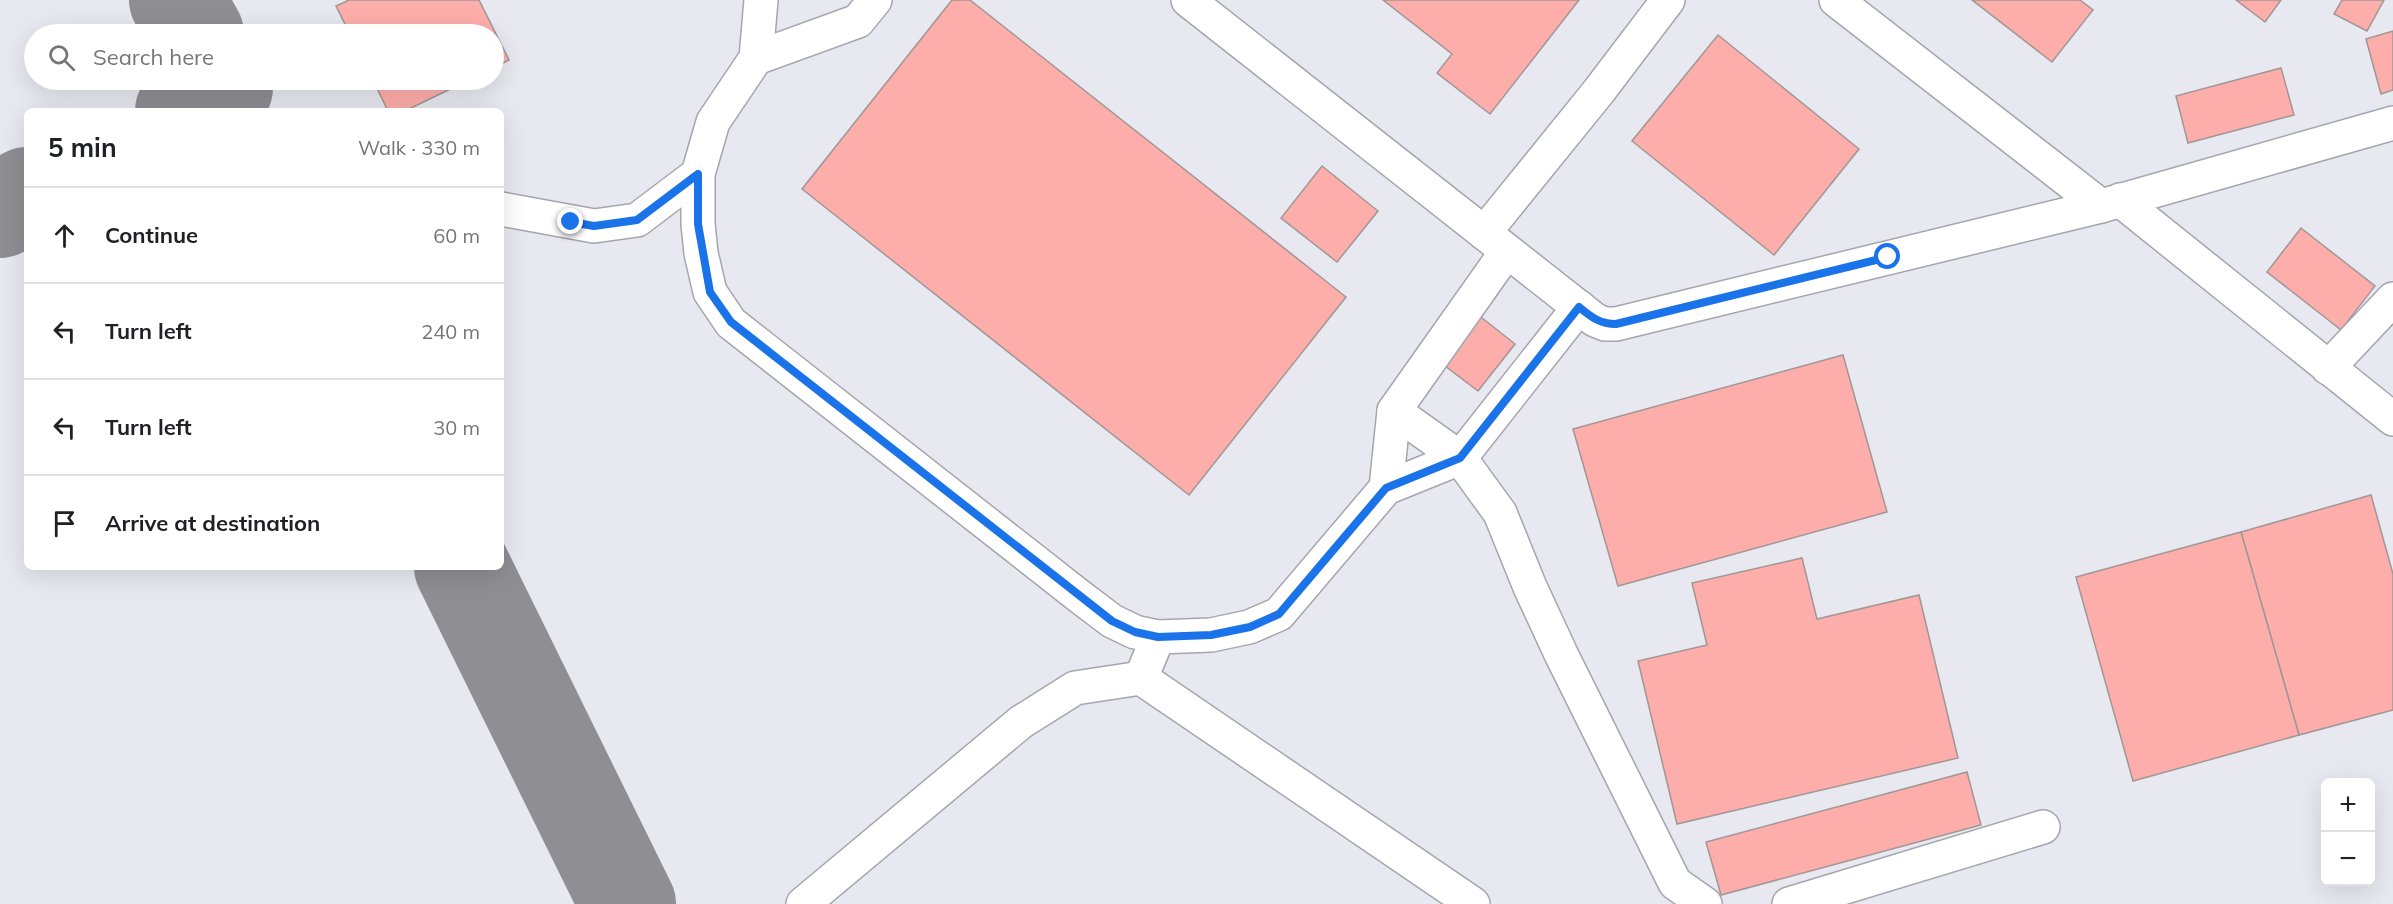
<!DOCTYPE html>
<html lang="en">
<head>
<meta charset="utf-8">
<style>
	body { margin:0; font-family:Mulish,sans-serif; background:#f6f6f6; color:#202124 }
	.controls { position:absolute; right:18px; bottom:18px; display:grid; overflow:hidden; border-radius:9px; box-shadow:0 6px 24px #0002 }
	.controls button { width:54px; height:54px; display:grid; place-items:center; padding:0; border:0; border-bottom:2px solid #e0e0e0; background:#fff; color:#202124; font:30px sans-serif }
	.stop { position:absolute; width:18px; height:18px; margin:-14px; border:4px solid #1a73e8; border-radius:50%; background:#fff }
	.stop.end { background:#1a73e8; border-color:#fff; box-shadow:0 2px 6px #0008 }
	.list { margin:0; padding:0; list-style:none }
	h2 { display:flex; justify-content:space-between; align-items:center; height:78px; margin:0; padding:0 24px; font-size:26px }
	h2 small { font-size:20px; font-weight:400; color:#757577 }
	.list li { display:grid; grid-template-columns:39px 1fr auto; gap:18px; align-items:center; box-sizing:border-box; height:96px; padding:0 24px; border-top:2px solid #e0e0e0 }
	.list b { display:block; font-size:22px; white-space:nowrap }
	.list em { font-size:20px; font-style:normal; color:#757577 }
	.icon { flex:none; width:33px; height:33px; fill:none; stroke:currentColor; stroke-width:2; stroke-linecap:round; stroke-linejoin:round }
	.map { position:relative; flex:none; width:2393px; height:904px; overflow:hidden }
	.search { position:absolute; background:#fff; box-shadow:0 6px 24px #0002; left:24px; top:24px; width:480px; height:66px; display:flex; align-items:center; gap:15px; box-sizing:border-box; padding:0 21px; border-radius:33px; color:#757577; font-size:22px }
	.panel { position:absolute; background:#fff; box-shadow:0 6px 24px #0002; left:24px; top:108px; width:480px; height:462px; border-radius:9px }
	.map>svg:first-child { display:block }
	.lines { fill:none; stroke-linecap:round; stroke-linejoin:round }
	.taxiway { stroke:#8e8e93; stroke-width:96 }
	.building { fill:#feaeaa; stroke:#a09696; stroke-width:1.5 }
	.minor-casing { stroke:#a5a5ad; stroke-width:36 }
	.minor { stroke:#fff; stroke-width:33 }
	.route { stroke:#1a73e8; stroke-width:8 }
</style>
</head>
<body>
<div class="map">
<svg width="2393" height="904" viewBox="0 0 2393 904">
	<rect width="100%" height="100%" fill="#e8e8f0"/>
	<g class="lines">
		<g class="taxiway">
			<polyline points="177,0 196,34"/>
			<polyline points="183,111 225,88"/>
			<polyline points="0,210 27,195"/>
			<polyline points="462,567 628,904"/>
		</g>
	</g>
	<g class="building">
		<polygon points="349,0 479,0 509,60 494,68 494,34 350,34 336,6"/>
		<polygon points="952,0 970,0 1346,297 1189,495 802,189"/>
		<polygon points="1383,0 1579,0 1490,114 1437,73 1452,54"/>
		<polygon points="1972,0 2080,0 2093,10 2052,62"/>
		<polygon points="2236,0 2281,0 2265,22"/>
		<polygon points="2342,0 2384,0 2367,31 2334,14"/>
		<polygon points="2393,31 2393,90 2381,94 2366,39"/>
		<polygon points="1718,35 1859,149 1774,255 1632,141"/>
		<polygon points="2281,68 2294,115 2188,143 2176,96"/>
		<polygon points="373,80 469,80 405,111 388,111"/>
		<polygon points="1322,166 1378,211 1337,262 1281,218"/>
		<polygon points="2301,228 2375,286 2341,330 2267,272"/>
		<polygon points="1477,314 1515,344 1478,391 1440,362"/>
		<polygon points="1843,355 1887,512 1618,586 1573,429"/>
		<polygon points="2371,495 2393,574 2393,710 2299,735 2241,532"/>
		<polygon points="2241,532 2299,735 2133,781 2076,577"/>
		<polygon points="1802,558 1817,619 1919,595 1958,758 1677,824 1638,661 1707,645 1692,583"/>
		<polygon points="1967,772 1981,825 1721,895 1706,842"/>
	</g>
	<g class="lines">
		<defs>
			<g id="minor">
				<polyline points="761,0 756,58 713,122 698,174 698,224 701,253 710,292 731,323 1079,596 1112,621 1135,632 1158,637 1211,635 1249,627 1279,614 1386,488 1460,458 1579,307"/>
				<polyline points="1188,0 1595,320 1605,324 1616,324 2101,206 2393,123"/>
				<polyline points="1836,0 2101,206"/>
				<polyline points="756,58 858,21 875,0"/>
				<polyline points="2120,200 2393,419"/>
				<polyline points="501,209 594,226 637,220 698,174"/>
				<polyline points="1484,233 1599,91 1668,0"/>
				<polyline points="2328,368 2393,299"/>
				<polyline points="1394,411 1460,458 1500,513 1530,587 1562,656 1675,883 1705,904"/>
				<polyline points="1386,488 1394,411 1507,251"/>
				<polyline points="1158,637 1141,678 1473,904"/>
				<polyline points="803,904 1021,722 1075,688 1141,678"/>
				<polyline points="1789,904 2043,827"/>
			</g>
		</defs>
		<use href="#minor" class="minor-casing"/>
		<use href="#minor" class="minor"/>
	</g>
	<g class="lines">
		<path class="route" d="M571,222L594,226L637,220L698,174V224L710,292L731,322L1112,621L1135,632L1158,637L1211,635L1250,627L1279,614L1386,488L1460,458L1579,307C1591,317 1600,324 1616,324L1888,257"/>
	</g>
</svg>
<div class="controls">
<button>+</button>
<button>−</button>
</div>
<div class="stop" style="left:1888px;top:257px"></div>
<div class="stop end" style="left:571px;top:222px"></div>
<div class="search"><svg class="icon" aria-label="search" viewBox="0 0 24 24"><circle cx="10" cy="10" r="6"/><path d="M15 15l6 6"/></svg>Search here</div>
<section class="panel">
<h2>5 min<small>Walk · 330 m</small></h2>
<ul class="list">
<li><svg class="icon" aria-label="ahead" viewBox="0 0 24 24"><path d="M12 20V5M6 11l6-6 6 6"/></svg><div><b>Continue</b></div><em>60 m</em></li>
<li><svg class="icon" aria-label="left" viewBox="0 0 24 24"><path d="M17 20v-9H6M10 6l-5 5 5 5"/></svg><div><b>Turn left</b></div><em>240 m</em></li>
<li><svg class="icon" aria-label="left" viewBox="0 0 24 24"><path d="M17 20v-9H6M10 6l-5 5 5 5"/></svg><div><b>Turn left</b></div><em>30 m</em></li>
<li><svg class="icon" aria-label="arrive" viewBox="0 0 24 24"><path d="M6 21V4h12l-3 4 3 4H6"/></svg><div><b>Arrive at destination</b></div></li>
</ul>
</section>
</div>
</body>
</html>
